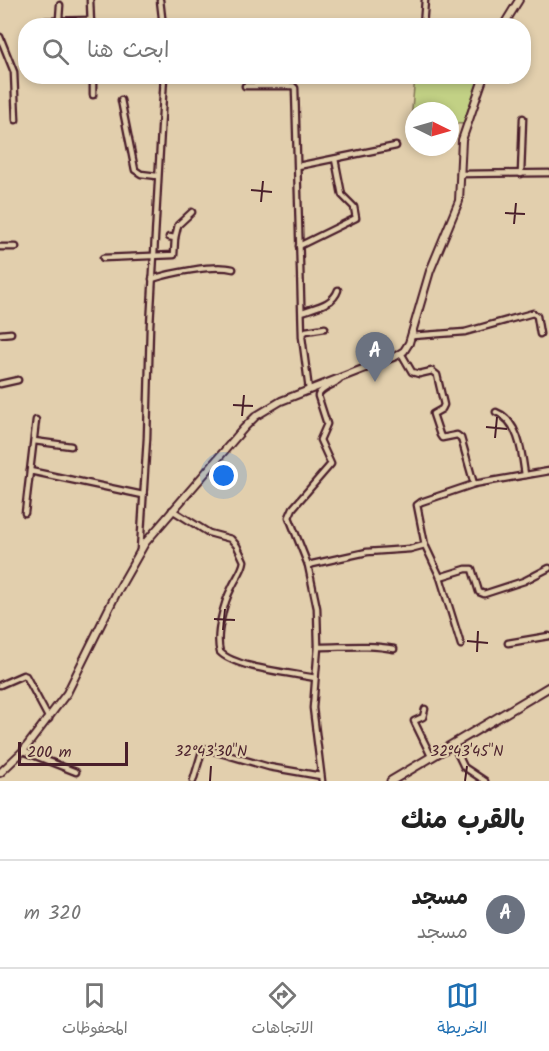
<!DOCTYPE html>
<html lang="ar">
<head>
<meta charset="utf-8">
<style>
	body { margin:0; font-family:Kalam,"Playpen Sans Arabic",sans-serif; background:#f2f2f2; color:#222; direction:rtl }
	.compass { position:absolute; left:405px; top:102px; width:54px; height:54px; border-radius:50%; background:#fff; box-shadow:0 3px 9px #0003; rotate:95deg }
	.scale { position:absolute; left:18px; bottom:15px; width:110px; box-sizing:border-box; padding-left:6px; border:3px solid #4a1f2b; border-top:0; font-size:16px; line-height:21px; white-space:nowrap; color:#4a1f2b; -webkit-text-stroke:4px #e2cfad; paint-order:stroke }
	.you { position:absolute; left:224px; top:476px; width:21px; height:21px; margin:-15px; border:4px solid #fff; border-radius:50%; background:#1a73e8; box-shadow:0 0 0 9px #1a73e833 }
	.badge { display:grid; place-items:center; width:39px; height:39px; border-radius:50%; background:#1f6fb2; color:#fff; font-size:20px; font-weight:700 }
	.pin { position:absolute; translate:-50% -50px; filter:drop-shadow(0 2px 3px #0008) }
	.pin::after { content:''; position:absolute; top:32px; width:21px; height:18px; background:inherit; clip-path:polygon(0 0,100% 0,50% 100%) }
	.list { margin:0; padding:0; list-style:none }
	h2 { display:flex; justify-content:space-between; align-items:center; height:78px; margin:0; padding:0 24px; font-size:26px }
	h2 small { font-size:20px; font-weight:400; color:#767676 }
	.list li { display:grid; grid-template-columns:39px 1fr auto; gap:18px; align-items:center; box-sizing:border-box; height:108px; padding:0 24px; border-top:2px solid #e0e0e0 }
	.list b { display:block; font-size:22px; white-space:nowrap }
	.list p { margin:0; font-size:20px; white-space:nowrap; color:#767676 }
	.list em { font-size:20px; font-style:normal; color:#767676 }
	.icon { flex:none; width:33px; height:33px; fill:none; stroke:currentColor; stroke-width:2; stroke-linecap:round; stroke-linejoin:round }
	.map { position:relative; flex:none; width:549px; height:781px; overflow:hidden; direction:ltr }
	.search { position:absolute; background:#fff; box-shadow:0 3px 9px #0003; left:18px; right:18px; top:18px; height:66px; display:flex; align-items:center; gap:15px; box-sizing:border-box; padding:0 21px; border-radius:24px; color:#767676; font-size:22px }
	.sheet { height:186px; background:#fff }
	nav { display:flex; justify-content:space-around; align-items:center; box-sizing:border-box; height:84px; border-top:2px solid #e0e0e0; background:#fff; font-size:16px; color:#767676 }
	nav a { display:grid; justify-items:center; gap:3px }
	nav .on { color:#1f6fb2 }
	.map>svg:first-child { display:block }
	.green { fill:#c2d185; stroke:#867858; stroke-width:1.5 }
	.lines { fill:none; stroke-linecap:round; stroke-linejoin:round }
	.minor-casing { stroke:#4a1f2b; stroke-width:9 }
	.secondary-casing { stroke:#4a1f2b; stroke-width:10 }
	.primary-casing { stroke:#4a1f2b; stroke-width:11 }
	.minor { stroke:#e2cfad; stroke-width:4.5 }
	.secondary { stroke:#e2cfad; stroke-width:6 }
	.primary { stroke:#e2cfad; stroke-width:7 }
	.ticks { fill:none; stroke:#4a1f2b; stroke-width:2 }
	.ticks-label { font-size:15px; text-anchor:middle; fill:#4a1f2b; stroke:#e2cfad; stroke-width:4.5; stroke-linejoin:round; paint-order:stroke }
</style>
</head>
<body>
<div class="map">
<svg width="549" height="781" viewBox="0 0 549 781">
	<rect width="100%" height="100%" fill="#e2cfad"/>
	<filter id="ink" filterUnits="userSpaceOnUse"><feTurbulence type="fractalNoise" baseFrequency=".0167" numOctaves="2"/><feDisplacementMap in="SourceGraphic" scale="12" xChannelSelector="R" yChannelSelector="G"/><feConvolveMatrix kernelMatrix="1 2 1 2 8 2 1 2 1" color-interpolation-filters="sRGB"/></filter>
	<g filter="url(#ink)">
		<polygon class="green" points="462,76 479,79 463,124 450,123 450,111 414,111 414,120 411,120 415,77"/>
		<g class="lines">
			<defs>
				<g id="minor">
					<polyline points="90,0 91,26"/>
					<polyline points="160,0 163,26"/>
					<polyline points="60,5 59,19 62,21"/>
					<polyline points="46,21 91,20"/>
					<polyline points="423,26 425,0"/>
					<polyline points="0,37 14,72 16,120"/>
					<polyline points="245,86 293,86 295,88 302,337 309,390"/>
					<polyline points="93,95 93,76"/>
					<polyline points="121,100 135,170 141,174 157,176"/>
					<polyline points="298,166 396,146"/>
					<polyline points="460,174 549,173"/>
					<polyline points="521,174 523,118"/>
					<polyline points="175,238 178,225 192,212"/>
					<polyline points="299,246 356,218 354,207 342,195 335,159"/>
					<polyline points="0,247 16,247"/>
					<polyline points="103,258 174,255 175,238 169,237"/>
					<path d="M152,279C171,273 214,264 233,269"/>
					<path d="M302,312C315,307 333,305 338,290"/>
					<polyline points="0,334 11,333"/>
					<polyline points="303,334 306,331 325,328"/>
					<polyline points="412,336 465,332 533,313 537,316 540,334"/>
					<polyline points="401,353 412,372 419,374 432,371 437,375 444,405 442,409 433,414 440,435 442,438 457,435 461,438 474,484"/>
					<polyline points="0,384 18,380"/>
					<path d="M496,412C519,421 522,453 525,475"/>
					<polyline points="34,441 71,446"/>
					<polyline points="30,471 36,420"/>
					<path d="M172,510L209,533L231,539L237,546L244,561C243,570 236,578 232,587C224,602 215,635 220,652C235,668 292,673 315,678"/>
					<polyline points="25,513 30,471 143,495"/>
					<polyline points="140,550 147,438 150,326 164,76"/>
					<polyline points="308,565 367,552 410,549 425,545"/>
					<polyline points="440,577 466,569 472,569 479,592 484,594 524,581 549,568"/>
					<polyline points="508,643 549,636"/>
					<polyline points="461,645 440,577 425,545 417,505 421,502 474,484 549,471"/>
					<path d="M318,647C344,647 369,644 394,649"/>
					<polyline points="0,685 23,675 26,676 49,719"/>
					<polyline points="425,709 423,717 414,721 431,756"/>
					<polyline points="453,744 464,767 485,781"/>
					<polyline points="23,751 76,772"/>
					<polyline points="193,781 203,748 269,767 321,776"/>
					<path d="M322,781L313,708L318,647L317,608L308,565L289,517L293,508L331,464L320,440L327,424L318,396C320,388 333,386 339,380"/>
				</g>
				<g id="secondary">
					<polyline points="503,26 519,0"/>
					<polyline points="0,773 23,751 67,693 116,594 145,543 244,428 256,416 281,401 396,356 404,351 409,343 430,271 459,201 462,140 484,76"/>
				</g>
				<polyline id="primary" points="391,781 549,687"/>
			</defs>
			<use href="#minor" class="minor-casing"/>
			<use href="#secondary" class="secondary-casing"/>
			<use href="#primary" class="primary-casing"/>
			<use href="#minor" class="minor"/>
			<use href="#secondary" class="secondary"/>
			<use href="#primary" class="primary"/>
		</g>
	</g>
	<path class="ticks" d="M251,190L272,192M261,202L263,181M505,213L525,214M514,224L516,203M233,405L253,406M242,416L244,395M486,427L507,429M495,438L497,417M214,619L235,620M223,630L225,609M467,641L488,643M477,652L478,631M210,781L211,766M465,781L467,766"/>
	<g class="ticks-label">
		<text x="211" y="756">32°43'30"N</text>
		<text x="467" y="756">32°43'45"N</text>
	</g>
</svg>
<svg class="compass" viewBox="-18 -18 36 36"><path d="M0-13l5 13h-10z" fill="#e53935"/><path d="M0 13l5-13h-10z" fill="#767676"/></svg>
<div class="scale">200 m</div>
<div class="you"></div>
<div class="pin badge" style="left:375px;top:382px;background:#6b7280">A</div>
<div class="search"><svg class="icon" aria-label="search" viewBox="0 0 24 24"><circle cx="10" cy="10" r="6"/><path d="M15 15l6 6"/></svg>ابحث هنا</div>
</div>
<section class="sheet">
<h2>بالقرب منك<small></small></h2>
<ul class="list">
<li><span class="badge" style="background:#6b7280">A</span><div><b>مسجد</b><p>مسجد</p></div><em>320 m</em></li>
</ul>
</section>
<nav>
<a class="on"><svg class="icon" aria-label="map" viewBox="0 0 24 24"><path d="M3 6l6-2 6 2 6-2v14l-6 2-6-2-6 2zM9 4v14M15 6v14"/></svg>الخريطة</a>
<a><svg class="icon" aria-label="directions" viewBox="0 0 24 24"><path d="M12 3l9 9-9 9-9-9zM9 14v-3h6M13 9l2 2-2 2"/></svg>الاتجاهات</a>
<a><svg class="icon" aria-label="saved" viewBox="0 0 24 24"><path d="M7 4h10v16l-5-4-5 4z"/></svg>المحفوظات</a>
</nav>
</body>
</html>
